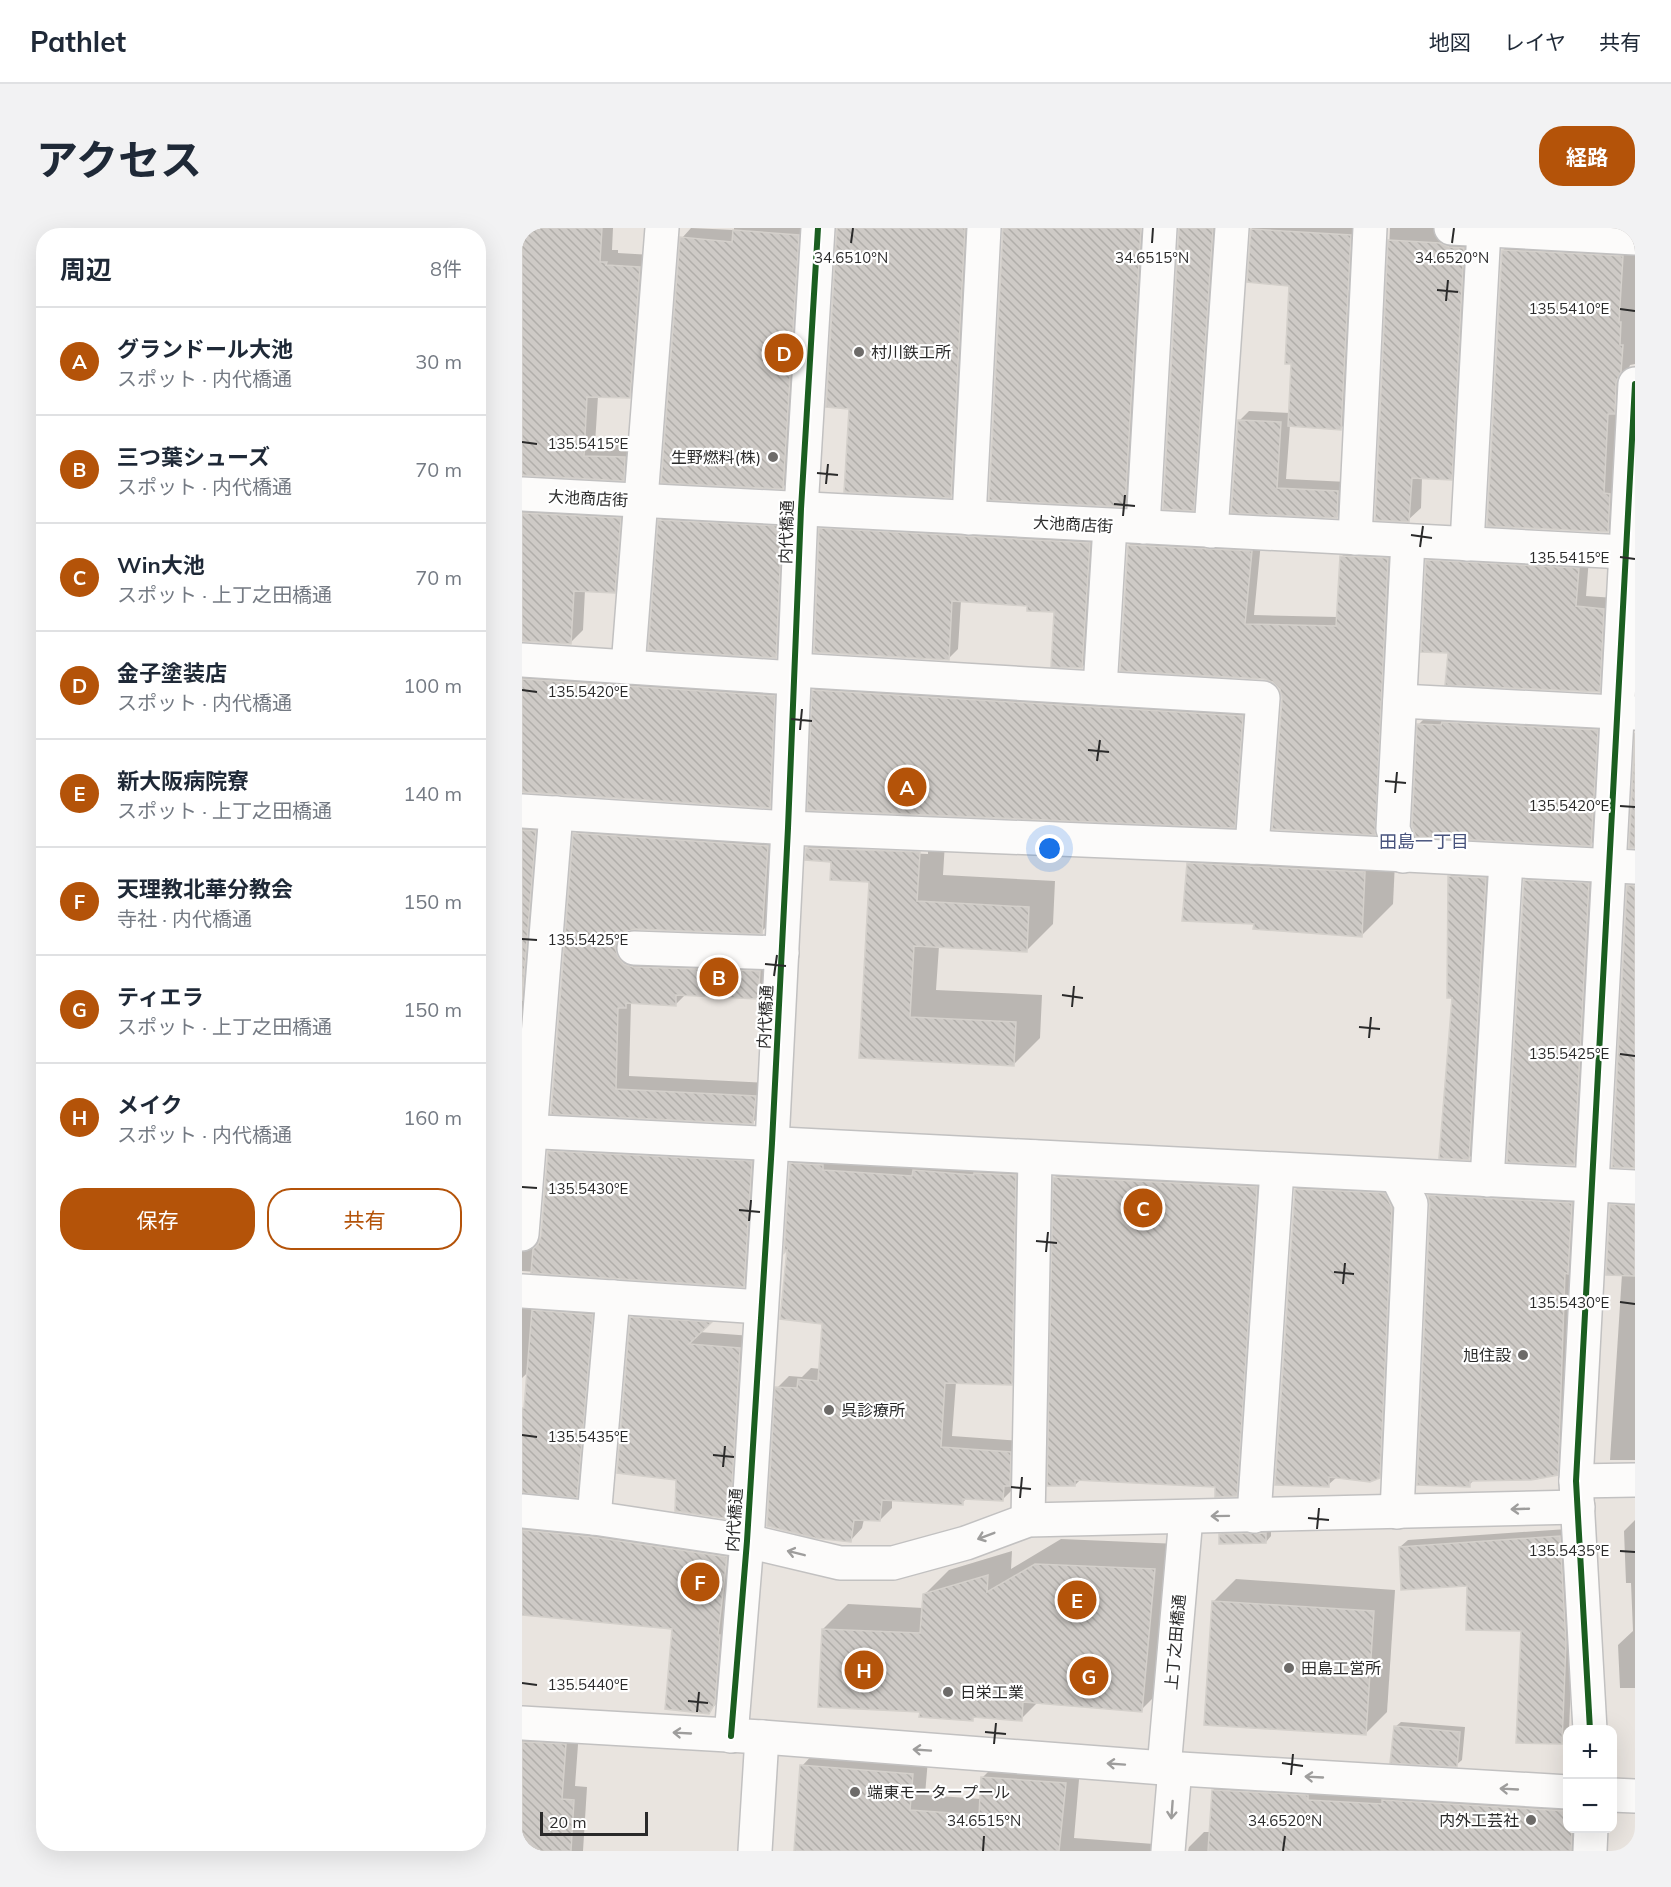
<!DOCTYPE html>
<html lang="ja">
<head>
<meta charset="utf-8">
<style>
	body { margin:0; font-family:Mulish,"Noto Sans JP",sans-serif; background:#f2f2f3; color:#1f2937 }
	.controls { position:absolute; right:18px; bottom:18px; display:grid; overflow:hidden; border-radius:12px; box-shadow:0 6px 24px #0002 }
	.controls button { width:54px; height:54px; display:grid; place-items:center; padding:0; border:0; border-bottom:2px solid #e0e1e3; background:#fff; color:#1f2937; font:30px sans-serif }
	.scale { position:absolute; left:18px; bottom:15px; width:108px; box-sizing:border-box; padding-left:6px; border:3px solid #2a2a2a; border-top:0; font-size:16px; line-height:21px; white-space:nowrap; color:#2a2a2a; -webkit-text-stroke:4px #fff; paint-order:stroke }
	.you { position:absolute; left:528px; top:621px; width:21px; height:21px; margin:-15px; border:4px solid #fff; border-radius:50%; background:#1a73e8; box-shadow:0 0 0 9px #1a73e833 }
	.badge { display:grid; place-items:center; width:39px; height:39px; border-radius:50%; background:#b45309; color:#fff; font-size:20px; font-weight:700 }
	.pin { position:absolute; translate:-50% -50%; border:3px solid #fff; box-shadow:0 2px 6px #0006 }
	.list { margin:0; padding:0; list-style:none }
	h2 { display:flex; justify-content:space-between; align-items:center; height:78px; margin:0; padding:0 24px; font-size:26px }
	h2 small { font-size:20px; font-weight:400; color:#747a83 }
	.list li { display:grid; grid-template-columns:39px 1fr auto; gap:18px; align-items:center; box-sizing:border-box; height:108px; padding:0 24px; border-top:2px solid #e0e1e3 }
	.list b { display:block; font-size:22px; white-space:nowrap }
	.list p { margin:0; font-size:20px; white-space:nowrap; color:#747a83 }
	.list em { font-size:20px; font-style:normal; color:#747a83 }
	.actions { display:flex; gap:12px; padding:18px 24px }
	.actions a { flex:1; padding:14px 0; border:2px solid #b45309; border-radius:24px; text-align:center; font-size:21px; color:#b45309 }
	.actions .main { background:#b45309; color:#fff }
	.map { position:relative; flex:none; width:1113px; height:1623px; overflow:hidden; border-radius:24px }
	header { display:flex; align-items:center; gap:36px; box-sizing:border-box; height:84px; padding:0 30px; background:#fff; border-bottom:2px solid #e0e1e3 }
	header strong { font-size:28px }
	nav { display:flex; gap:33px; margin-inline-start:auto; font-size:21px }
	.intro { display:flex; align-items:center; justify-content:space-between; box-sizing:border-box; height:144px; padding:0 36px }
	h1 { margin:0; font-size:42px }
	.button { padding:15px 27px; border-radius:24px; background:#b45309; color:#fff; font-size:21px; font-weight:700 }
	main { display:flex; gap:36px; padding:0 36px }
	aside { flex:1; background:#fff; border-radius:24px; box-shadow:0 6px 24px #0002 }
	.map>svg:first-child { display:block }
	.shadow { fill:#0003; fill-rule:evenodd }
	.building { fill:url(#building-back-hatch); stroke:#d4d0cb; stroke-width:1.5 }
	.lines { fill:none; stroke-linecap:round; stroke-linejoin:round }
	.minor-casing { stroke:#c2c1c1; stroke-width:36 }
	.minor { stroke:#fcfbfa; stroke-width:33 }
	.cycleway-casing { stroke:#fff; stroke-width:10 }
	.cycleway { stroke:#1b5e20; stroke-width:6 }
	.oneway { stroke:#9e9d9c }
	.ticks { fill:none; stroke:#2a2a2a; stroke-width:2 }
	.poi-dot { fill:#6d6b69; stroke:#fff; stroke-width:2 }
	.labels { text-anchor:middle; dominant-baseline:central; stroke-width:4.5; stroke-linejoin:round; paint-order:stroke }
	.poi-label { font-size:16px; fill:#2a2a2a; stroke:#fff; text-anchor:start }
	.street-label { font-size:16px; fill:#2a2a2a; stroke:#fff }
	.neighbourhood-label { font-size:18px; fill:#48537d; stroke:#fff }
	.ticks-label { font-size:15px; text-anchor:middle; fill:#2a2a2a; stroke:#fff; stroke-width:4.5; stroke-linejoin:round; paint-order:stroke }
</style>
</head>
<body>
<header>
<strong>Pathlet</strong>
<nav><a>地図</a><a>レイヤ</a><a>共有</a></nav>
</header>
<div class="intro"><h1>アクセス</h1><a class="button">経路</a></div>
<main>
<aside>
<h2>周辺<small>8件</small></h2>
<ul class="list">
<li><span class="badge">A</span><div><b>グランドール大池</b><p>スポット · 内代橋通</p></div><em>30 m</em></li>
<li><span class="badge">B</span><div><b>三つ葉シューズ</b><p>スポット · 内代橋通</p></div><em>70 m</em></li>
<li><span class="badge">C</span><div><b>Win大池</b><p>スポット · 上丁之田橋通</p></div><em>70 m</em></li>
<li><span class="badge">D</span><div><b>金子塗装店</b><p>スポット · 内代橋通</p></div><em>100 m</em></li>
<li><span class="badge">E</span><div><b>新大阪病院寮</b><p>スポット · 上丁之田橋通</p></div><em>140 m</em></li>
<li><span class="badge">F</span><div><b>天理教北華分教会</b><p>寺社 · 内代橋通</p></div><em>150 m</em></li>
<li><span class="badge">G</span><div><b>ティエラ</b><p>スポット · 上丁之田橋通</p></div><em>150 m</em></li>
<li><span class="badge">H</span><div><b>メイク</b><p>スポット · 内代橋通</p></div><em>160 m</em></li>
</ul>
<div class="actions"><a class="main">保存</a><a>共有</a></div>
</aside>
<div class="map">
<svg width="1113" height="1623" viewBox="0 0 1113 1623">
	<defs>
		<pattern id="building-back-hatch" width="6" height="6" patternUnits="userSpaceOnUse" patternTransform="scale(1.5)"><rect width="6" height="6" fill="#cecac6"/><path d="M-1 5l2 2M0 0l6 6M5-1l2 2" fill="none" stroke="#b1aeaa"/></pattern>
	</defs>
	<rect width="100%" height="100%" fill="#e9e4df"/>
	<g class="shadow">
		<polygon points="0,0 91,0 90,22 96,22 96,25 130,27 120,156 107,168 76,168 73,216 115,217 113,239 101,251 0,246"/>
		<polygon points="169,0 212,2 212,0 288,0 273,247 261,259 160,10"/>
		<polygon points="316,0 454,0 441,256 429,268 329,180"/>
		<polygon points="482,0 579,0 605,122 620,0 630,0 615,265 603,277"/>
		<polygon points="658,0 702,0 683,269 671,281"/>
		<polygon points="730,0 840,0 831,188 819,200 768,197 764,251 826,254 825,279 815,289 711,283 717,193 727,183 768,185 771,135 769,56 727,53"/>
		<polygon points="868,0 927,0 954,8 941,238 929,250 900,249 899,280 886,292 854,291"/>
		<polygon points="995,9 1113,15 1113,136 1108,137 1107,140 1099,289 1086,303 981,22"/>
		<polygon points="0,270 110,278 105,351 92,363 63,362 61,402 48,415 0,412"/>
		<polygon points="149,282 270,288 265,417 254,428 138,293"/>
		<polygon points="308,291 577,305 570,429 560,439 533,383 506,376 439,372 436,421 426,431 298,301"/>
		<polygon points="617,308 739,314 732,387 816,389 820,328 829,319 875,321 862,596 853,605 761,471 759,461 607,317"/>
		<polygon points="916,322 1067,330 1064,368 1093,370 1088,452 1077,463 927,424 905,333"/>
		<polygon points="0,433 264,456 260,566 247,579 0,563"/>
		<polygon points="306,448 734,474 726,584 712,598 292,462"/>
		<polygon points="907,486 1085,493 1079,607 1069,616 897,496"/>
		<polygon points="0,584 25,591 0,875"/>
		<polygon points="66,592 259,604 253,690 239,704 112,700 108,701 106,705 251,730 249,756 236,770 164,766 153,777 109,774 107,848 247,855 245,881 231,894 30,884 53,606"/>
		<path d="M312,593L424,598L421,647L533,653L531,696L504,723L417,718L414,762L520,767L518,810L491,837L339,829L348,652L285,620ZM335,620L406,623V626L335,623Z"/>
		<polygon points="698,604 874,613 871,676 839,708 733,695 667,636"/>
		<polygon points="939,637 975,639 958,919 947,930 931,769 927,649"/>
		<polygon points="1016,639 1080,643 1065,922 1052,936 1003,653"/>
		<polygon points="39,911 242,921 234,1045 222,1058 0,1043 0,1007 12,1013 19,1012 27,924"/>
		<polygon points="281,924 505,935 501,1144 489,1156 434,1154 430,1208 500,1213 492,1260 480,1272 446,1269 440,1275 370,1271 370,1280 358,1292 342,1291 340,1300 329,1312 255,1160 267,1148 280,1149 289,1140 299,1141 302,1094 267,1018 269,936"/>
		<polygon points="546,936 748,946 728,1253 714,1267 694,1257 559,1251 553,1257 533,949"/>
		<polygon points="787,948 876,953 870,1235 857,1249 815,1249 806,1257 774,961"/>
		<polygon points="920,955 1062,963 1048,1233 1035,1246 953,1251 947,1257 907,968"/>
		<polygon points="1103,964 1113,964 1113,1232 1088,1232 1100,1046 1089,977"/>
		<polygon points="0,1064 82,1075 67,1256 54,1268 0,1263 0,1219 20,1131 0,1150"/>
		<polygon points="122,1077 199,1083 177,1104 230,1108 219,1278 207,1290 110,1090"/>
		<polygon points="0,1284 216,1317 199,1471 186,1484 152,1399 0,1385"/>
		<polygon points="1113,1292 1113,1460 1098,1460 1096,1417 1111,1403 1109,1355 1104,1355 1102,1303"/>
		<polygon points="749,1300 749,1308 744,1314 698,1307 704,1301"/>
		<polygon points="1045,1301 1051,1406 1047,1502 1046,1502 1046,1508 1039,1515 1000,1402 947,1356 878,1319 886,1312"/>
		<polygon points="539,1311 657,1316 644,1457 619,1482 516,1474 499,1491 454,1488 450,1491 399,1482 301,1401 326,1376 401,1380 402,1367 427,1342 490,1323 489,1341"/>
		<polygon points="714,1351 873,1362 865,1484 843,1506 692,1373"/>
		<polygon points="879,1494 943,1499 940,1532 934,1537 873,1499"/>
		<polygon points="0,1499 57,1503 53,1558 65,1559 61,1623 0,1623"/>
		<polygon points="295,1522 406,1531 403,1567 459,1571 460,1550 476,1534 558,1540 552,1610 632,1616 632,1623 273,1623 280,1538"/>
		<polygon points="707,1547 1046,1567 1046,1600 1064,1600 1066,1623 666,1623 667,1619 682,1604 689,1604 691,1562"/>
	</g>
	<g class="building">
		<polygon points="0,0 80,0 78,34 85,34 84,37 118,39 108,170 65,169 62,228 103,229 102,253 0,247"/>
		<polygon points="315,0 443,0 429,270 322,264 327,181 304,179"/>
		<polygon points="481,0 619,0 603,279 467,272"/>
		<polygon points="657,0 691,0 672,283 641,281"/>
		<polygon points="729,1 829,7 819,202 766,198 769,136 763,136 767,58 725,54"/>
		<polygon points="211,2 277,7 261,261 139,255 158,9 210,14"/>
		<polygon points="866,12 918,15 927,19 942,20 930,252 890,250 887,294 853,292"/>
		<polygon points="980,22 1101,28 1097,94 1099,94 1098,117 1101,117 1099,144 1094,155 1093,186 1086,186 1082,265 1088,266 1086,304 965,298"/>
		<polygon points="716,192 759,194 755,260 816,263 815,290 709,285"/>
		<polygon points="0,285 99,290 93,365 52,363 49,416 0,413"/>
		<polygon points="136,292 260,298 254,430 126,422"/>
		<polygon points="297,300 568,315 560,440 529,439 532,384 505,383 505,378 430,373 427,432 292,424"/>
		<polygon points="606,317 730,323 723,396 814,398 818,328 866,330 853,607 750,601 760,471 758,461 751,454 742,451 598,443"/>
		<polygon points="904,332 1057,340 1054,378 1082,381 1078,464 923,457 926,425 899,424"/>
		<polygon points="0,451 253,468 248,580 0,564"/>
		<polygon points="290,462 721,488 713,600 285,582"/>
		<polygon points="920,494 1076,502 1069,618 894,609 890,598 895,496 919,497"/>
		<polygon points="1113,505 1113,620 1107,620"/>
		<polygon points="0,602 14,603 0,773"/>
		<polygon points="51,605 246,618 240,706 113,701 103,704 96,711 93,719 96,729 102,736 111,739 238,743 236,771 154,767 154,778 104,775 104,780 96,780 94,861 234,868 231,896 29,886"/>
		<polygon points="284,620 398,624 395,673 507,679 505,724 392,718 388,789 494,794 492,838 337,830 347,654 308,652 309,634 283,632"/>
		<polygon points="665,635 843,644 840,709 731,701 732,696 660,693"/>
		<polygon points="926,648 964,650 947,932 917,930 930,770 925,770"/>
		<polygon points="1002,652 1067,655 1052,937 985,934"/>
		<polygon points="1105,657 1113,658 1113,940 1090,939"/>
		<polygon points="26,923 230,933 222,1059 9,1045 11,1021 16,1016 19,1008"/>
		<polygon points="268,935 301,937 301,942 390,948 391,942 452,947 452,945 494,947 490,1157 423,1155 419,1219 489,1224 488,1258 482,1258 481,1273 441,1271 441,1277 360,1272 358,1293 332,1292 329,1314 293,1310 245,1298 253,1159 275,1160 276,1151 296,1153 300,1096 258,1091 265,1022 262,1025"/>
		<polygon points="531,949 735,959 715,1268 693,1269 693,1259 553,1252 553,1258 525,1258"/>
		<polygon points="773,961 863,965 870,980 858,1250 848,1254 807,1249 807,1259 753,1257"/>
		<polygon points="906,967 1050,975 1046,1046 1043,1045 1036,1247 1009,1252 948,1253 948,1259 895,1257 908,977"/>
		<polygon points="1088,976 1113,978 1113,1048 1084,1047"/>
		<polygon points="10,1082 71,1087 55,1270 0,1265 0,1180 2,1180"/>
		<polygon points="108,1089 190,1094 167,1116 218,1120 208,1291 153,1283 154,1252 95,1245"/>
		<polygon points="0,1302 70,1309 205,1329 196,1407 198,1407 193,1475 187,1486 143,1481 150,1401 0,1387"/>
		<polygon points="744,1305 744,1315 697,1316 697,1306"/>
		<polygon points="1038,1308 1044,1415 1040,1516 994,1515 999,1403 944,1402 945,1358 879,1362 877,1319"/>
		<polygon points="513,1336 633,1341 620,1484 501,1474 500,1493 451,1489 451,1493 397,1489 398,1484 296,1479 300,1401 398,1405 401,1366 466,1347 465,1364"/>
		<polygon points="690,1373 852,1383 844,1507 682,1497"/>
		<polygon points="872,1498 938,1504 935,1539 868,1535"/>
		<polygon points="0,1514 44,1516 40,1571 52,1572 49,1623 0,1623"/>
		<polygon points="278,1537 391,1546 388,1582 457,1587 459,1549 544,1555 537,1623 272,1623"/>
		<polygon points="690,1562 786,1567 786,1572 860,1576 860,1572 1044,1583 1046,1600 1050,1600 1049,1623 686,1623"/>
	</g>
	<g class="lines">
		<defs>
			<g id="minor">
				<polyline points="929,0 1113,10"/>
				<polyline points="0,266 1103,324"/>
				<polyline points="447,290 462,0"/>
				<polyline points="621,299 638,0"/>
				<polyline points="689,303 710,0"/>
				<polyline points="833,310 848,0"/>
				<polyline points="945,316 962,2"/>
				<polyline points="0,432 272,450"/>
				<polyline points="106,439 140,0"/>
				<polyline points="273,442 741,470 730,619"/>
				<polyline points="578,460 588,298"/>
				<polyline points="878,473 1113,485"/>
				<polyline points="0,583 266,600 730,619 1113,639"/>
				<polyline points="881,628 871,601 886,313"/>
				<polyline points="112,720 260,725"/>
				<polyline points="0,903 1113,959"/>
				<polyline points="965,952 984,633"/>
				<polyline points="0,1006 34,585"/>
				<polyline points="0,1063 239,1079"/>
				<polyline points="1054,1253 1113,1252"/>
				<polyline points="0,1283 72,1290 225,1313 318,1335 371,1335 444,1315 506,1292 1056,1279"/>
				<polyline points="875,1284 889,976 875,948"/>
				<polyline points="732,1288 755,942"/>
				<polyline points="72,1290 91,1069"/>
				<polyline points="506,1292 513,929"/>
				<polyline points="0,1495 240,1509 642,1540 1046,1564"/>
				<polyline points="1068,1502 1054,1253 1113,156"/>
				<polyline points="209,1508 225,1313 250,915 266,600 279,281 296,0"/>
				<polyline points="642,1540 664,1289"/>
				<polyline points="1090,1567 1113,1568"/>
				<polyline points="233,1623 240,1509"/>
				<polyline points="646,1623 653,1540"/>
				<polyline points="1068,1623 1069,1600"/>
			</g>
		</defs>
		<use href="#minor" class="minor-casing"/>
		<use href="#minor" class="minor"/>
		<defs>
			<g id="cycleway">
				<polyline points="1068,1502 1054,1253 1113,156"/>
				<polyline points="209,1508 225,1313 250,915 266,600 279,281 296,0"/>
			</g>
		</defs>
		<use href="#cycleway" class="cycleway-casing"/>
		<use href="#cycleway" class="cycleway"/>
	</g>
	<defs><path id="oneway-shaft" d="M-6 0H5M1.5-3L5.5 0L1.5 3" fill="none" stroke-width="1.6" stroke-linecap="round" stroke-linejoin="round" transform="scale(1.5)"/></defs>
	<g class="oneway">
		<use href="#oneway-shaft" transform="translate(998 1281) rotate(178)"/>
		<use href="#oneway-shaft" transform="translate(698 1288) rotate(179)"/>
		<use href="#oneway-shaft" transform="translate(464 1308) rotate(159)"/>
		<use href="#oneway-shaft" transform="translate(274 1325) rotate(-166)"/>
		<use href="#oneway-shaft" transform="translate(160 1505) rotate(-177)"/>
		<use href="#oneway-shaft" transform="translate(400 1522) rotate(-176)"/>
		<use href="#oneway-shaft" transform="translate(594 1536) rotate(-176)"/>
		<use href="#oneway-shaft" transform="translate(792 1549) rotate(-177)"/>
		<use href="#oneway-shaft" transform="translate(987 1561) rotate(-177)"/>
		<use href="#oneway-shaft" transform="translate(650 1582) rotate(94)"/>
	</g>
	<path class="ticks" d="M329,15L331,0M630,15L631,0M930,15L932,0M915,62L936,64M924,73L926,52M1098,81L1113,83M0,214L15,216M295,245L316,247M304,256L306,236M592,276L613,278M601,288L603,267M889,307L910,310M898,319L901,298M1098,329L1113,331M0,462L15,464M269,491L290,493M278,502L280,481M566,522L587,524M575,533L578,512M863,553L884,555M873,565L875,544M1098,578L1113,579M0,711L15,712M243,736L264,738M252,748L255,727M540,767L561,770M550,779L552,758M837,799L858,801M847,810L849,789M1098,826L1113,828M0,959L15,960M217,982L238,984M227,993L229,972M514,1013L535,1015M524,1024L526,1004M812,1044L832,1046M821,1056L823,1035M1098,1074L1113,1076M0,1207L15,1209M191,1227L212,1229M201,1239L203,1218M489,1259L509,1261M498,1270L500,1249M786,1290L807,1292M795,1301L797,1280M1098,1323L1113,1324M0,1455L15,1457M166,1473L186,1475M175,1484L177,1464M463,1504L484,1506M472,1516L474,1495M760,1535L781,1538M769,1547L771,1526M461,1623L462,1608M761,1623L763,1608"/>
	<g class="poi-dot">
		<circle cx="337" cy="124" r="6"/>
		<circle cx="251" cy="229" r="6"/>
		<circle cx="1001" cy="1127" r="6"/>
		<circle cx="307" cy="1182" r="6"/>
		<circle cx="767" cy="1440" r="6"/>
		<circle cx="426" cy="1464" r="6"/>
		<circle cx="333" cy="1564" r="6"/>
		<circle cx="1009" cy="1592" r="6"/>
	</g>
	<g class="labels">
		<g class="poi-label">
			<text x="349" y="124">村川鉄工所</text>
			<text x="239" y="229" text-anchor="end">生野燃料(株)</text>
			<text x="989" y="1127" text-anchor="end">旭住設</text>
			<text x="319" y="1182">呉診療所</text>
			<text x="779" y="1440">田島工営所</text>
			<text x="438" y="1464">日栄工業</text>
			<text x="345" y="1564">端東モータープール</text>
			<text x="997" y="1592" text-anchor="end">内外工芸社</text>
		</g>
		<g class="street-label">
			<text transform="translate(66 270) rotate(3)">大池商店街</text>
			<text transform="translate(551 296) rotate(3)">大池商店街</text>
			<text transform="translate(264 304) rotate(-88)">内代橋通</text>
			<text transform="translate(243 789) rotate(-87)">内代橋通</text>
			<text transform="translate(212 1292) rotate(-86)">内代橋通</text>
			<text transform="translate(653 1414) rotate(-85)">上丁之田橋通</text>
		</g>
		<g class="neighbourhood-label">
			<text x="902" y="613">田島一丁目</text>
		</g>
	</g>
	<g class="ticks-label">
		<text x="329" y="35">34.6510°N</text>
		<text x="630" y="35">34.6515°N</text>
		<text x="930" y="35">34.6520°N</text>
		<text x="1047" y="86">135.5410°E</text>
		<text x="66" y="221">135.5415°E</text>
		<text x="1047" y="335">135.5415°E</text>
		<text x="66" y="469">135.5420°E</text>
		<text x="1047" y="583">135.5420°E</text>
		<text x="66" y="717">135.5425°E</text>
		<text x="1047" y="831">135.5425°E</text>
		<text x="66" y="966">135.5430°E</text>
		<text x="1047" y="1080">135.5430°E</text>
		<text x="66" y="1214">135.5435°E</text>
		<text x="1047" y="1328">135.5435°E</text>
		<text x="66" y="1462">135.5440°E</text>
		<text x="462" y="1598">34.6515°N</text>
		<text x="763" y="1598">34.6520°N</text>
	</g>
</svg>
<div class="controls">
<button>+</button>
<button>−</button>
</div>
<div class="scale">20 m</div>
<div class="you"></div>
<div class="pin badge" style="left:385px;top:559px">A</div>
<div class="pin badge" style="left:197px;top:749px">B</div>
<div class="pin badge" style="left:621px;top:980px">C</div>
<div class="pin badge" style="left:262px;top:125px">D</div>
<div class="pin badge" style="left:555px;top:1372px">E</div>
<div class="pin badge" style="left:178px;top:1354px">F</div>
<div class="pin badge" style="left:567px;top:1448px">G</div>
<div class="pin badge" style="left:342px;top:1442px">H</div>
</div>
</main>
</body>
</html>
